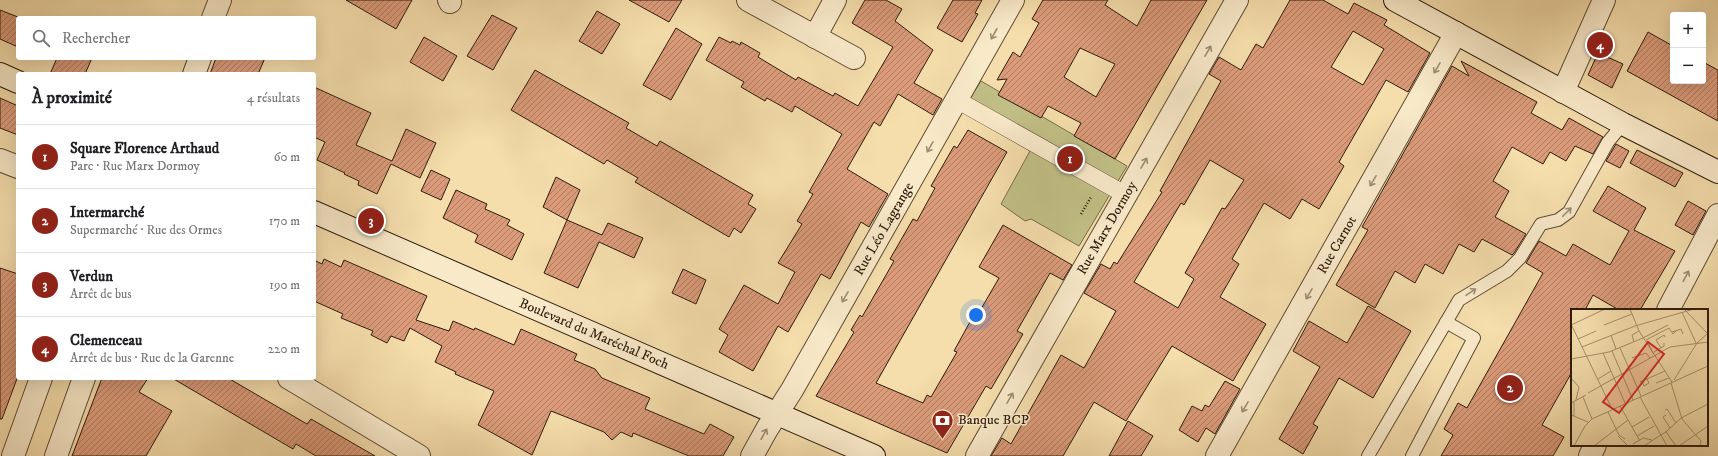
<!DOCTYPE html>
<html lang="fr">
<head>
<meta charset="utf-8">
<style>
	body { margin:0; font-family:"IM FELL DW Pica",serif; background:#f6f6f6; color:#202124 }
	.controls { position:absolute; right:12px; top:12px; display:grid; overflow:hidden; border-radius:4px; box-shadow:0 4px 16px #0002 }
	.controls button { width:36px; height:36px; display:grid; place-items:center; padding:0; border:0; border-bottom:1px solid #e0e0e0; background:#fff; color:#202124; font:20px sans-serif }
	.you { position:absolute; left:976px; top:315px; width:14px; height:14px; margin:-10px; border:3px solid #fff; border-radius:50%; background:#1a73e8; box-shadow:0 0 0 6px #1a73e833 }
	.badge { display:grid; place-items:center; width:26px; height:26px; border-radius:50%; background:#8f2418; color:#fff; font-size:13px; font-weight:700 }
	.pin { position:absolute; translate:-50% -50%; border:2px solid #fff; box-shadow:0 1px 4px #0006 }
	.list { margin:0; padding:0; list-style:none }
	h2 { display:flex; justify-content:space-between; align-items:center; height:52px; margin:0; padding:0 16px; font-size:17px }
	h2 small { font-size:13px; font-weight:400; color:#757577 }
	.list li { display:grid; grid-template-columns:26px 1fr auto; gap:12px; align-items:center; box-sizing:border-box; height:64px; padding:0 16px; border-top:1px solid #e0e0e0 }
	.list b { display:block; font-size:15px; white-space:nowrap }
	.list p { margin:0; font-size:13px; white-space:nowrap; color:#757577 }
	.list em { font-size:13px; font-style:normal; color:#757577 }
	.icon { flex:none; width:22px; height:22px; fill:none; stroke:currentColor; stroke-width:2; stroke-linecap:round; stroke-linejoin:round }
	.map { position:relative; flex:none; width:1718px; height:456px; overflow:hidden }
	.search { position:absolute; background:#fff; box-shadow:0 4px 16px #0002; left:16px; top:16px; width:300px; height:44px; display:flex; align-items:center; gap:10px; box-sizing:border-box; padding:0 14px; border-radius:4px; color:#757577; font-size:15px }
	.panel { position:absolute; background:#fff; box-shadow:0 4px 16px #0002; left:16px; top:72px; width:300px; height:308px; border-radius:4px }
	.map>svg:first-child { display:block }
	.green { fill:#c1bf86; stroke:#786e49 }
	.building { fill:url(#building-hatch); stroke:#2e1c0c; fill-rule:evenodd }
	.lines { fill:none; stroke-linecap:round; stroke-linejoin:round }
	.service-casing { stroke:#604c34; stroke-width:14 }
	.pedestrian-casing { stroke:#604c34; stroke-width:18 }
	.minor-casing { stroke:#604c34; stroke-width:24 }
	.secondary-casing { stroke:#2e1c0c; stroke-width:24 }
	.path { stroke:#2e1c0c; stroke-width:2.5; stroke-dasharray:1 2; stroke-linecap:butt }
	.service { stroke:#f8e9c9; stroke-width:12 }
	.pedestrian { stroke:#f8e9c9; stroke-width:17 }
	.minor { stroke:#f8e9c9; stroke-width:22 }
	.secondary { stroke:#f8e9c9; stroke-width:22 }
	.oneway { stroke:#9d8d74 }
	.labels { text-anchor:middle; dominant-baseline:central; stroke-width:3; stroke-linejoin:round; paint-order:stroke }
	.street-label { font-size:14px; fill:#2e1c0c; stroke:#f8e9c9 }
	.poi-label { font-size:14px; fill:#2e1c0c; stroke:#f8e9c9; text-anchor:start }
	.inset-road { fill:none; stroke:#a5906c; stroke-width:1 }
	.view { fill:#d62828; fill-opacity:0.15; stroke:#d62828; stroke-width:2 }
	.inset-edge { fill:none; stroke:#2e1c0c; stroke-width:2 }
</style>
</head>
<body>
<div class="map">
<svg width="1718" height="456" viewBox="0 0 1718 456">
	<defs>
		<pattern id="building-hatch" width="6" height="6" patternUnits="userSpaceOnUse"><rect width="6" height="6" fill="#db9b7a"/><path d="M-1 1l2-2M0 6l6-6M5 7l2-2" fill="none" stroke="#b27e62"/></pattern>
	</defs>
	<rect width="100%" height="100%" fill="#f5ddac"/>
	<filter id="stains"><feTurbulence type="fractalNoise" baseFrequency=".005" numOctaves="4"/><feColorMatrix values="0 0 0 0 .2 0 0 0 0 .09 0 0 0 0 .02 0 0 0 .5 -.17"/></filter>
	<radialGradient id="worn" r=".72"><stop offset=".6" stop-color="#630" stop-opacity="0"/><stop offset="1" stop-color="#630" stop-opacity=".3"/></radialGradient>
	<polygon class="green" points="981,81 1127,166 1079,246 1031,219 1025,221 1001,204 1030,151 962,111"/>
	<g class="building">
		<polygon points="346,0 412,0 396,29"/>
		<polygon points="629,0 682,0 669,22"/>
		<polygon points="865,0 886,0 902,9 895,21 933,50 914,83 942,99 933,115 898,94 880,126 874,122 847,169 888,194 869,227 861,222 830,279 821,274 788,332 778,326 753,371 719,352 728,335 719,329 744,285 778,304 795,272 778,263 802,224 797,221 813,194 809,192 842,134 795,106 792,112 767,98 765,101 741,87 744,82 706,60 719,37 731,43 732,41 740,45 741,42 760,53 758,57 796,80 798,77 833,96 835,93 858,106 893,47 852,23"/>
		<polygon points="953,0 982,0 975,13 978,14 962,42 937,28"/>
		<path d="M1043,0H1108L1105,5L1137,26L1151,0H1207L1115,159L1074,136L1081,123L1048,106L1041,118L998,95L1007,79L997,80L1013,52L1020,57L1039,23L1032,19ZM1080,48L1115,64L1096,97L1064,77Z"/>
		<path d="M1290,0H1323L1348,14L1354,3L1387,20L1384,25L1430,53L1408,92L1386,80L1339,162L1344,166L1319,209L1302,199L1290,219L1264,203L1232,259L1239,264L1220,297L1266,324L1233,381L1172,346L1126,421L1094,402L1063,456H991L1002,438L1011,444L1061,355L1084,368L1116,311L1084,293L1101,264L1110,269L1114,262L1117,264L1162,192L1160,191L1221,81L1209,74L1219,57L1241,70L1256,44L1263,48ZM1353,31L1384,49L1363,85L1331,67ZM1210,160L1244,180L1225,209L1222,208L1185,273L1194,279L1178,308L1134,282L1181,203L1184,205Z"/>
		<polygon points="0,10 18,17 18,47 0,39"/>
		<polygon points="597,11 620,24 602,54 579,41"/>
		<polygon points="492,15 517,28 493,70 467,56"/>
		<polygon points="676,28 702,44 671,100 643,85"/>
		<polygon points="1648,32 1673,46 1673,81 1703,81 1703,62 1718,70 1718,121 1627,71"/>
		<polygon points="424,37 457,56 443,81 410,62"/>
		<polygon points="1598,53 1623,64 1612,88 1588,75"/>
		<polygon points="57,58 92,58 85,74 50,74"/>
		<polygon points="216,58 265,58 258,74 210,74"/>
		<polygon points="1461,61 1537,102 1531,113 1562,130 1569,118 1603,137 1593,154 1575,146 1566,161 1550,152 1543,164 1512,147 1493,181 1509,191 1495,217 1526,234 1514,253 1512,255 1482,239 1474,252 1459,244 1443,274 1425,264 1415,283 1395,271 1375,308 1336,285 1368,230 1362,227 1452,66 1469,76"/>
		<polygon points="535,70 629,123 626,128 657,146 660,141 753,195 748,204 756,209 741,233 734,228 729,237 635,182 638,178 607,160 604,164 511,110"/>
		<polygon points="314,87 371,113 356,145 392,161 406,129 436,143 420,178 391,164 377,194 358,185 359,181 344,174 345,173 317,160 325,142 314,137"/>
		<polygon points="0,98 18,106 18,135 0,128"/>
		<polygon points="968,130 1007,152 876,383 923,403 927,395 931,397 957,352 954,351 971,320 974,321 999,278 979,267 1003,225 1072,265 1063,280 1050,273 1017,331 1023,334 991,389 986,386 947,453 816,396 854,332 851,330 860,315 862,317 894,261 890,259 913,219 917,221 935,188 931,186 954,146 957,148"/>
		<polygon points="1616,144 1629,151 1620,168 1606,161"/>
		<polygon points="1637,150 1683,173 1675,187 1630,163"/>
		<polygon points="431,170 450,179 441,200 421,191"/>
		<polygon points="556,177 580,190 567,220 543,207"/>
		<polygon points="1608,186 1646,208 1634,230 1675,251 1640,310 1619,310 1593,295 1585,310 1572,310 1572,372 1542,425 1564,437 1553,456 1441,456 1453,435 1444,429 1458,403 1467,408 1543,273 1526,263 1539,241 1566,256 1573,244 1610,265 1629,231 1593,211"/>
		<polygon points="456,190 487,204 485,209 510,220 507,225 524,234 512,260 475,242 478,235 443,218"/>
		<polygon points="1688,201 1706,211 1693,235 1675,225"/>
		<polygon points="567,220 602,235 608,223 643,238 634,258 599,242 578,288 544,273"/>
		<polygon points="324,259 341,267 344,260 427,296 416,320 449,331 453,321 474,330 475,328 514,345 521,329 577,354 574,360 595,369 602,378 650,398 645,409 704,434 710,424 734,437 723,456 689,456 633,433 632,437 621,432 612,440 604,432 551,411 532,455 478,425 494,391 455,374 456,372 435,362 442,346 410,328 404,341 391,336 387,343 371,335 373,331 341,318 343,314 314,301 314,260 322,264"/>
		<polygon points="0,268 18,274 18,376 2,419 0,419"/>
		<polygon points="683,269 706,280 696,304 672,293"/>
		<polygon points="1368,306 1411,331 1373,398 1339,378 1313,424 1318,427 1303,454 1279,439 1320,367 1293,351 1309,321 1347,343"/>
		<polygon points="102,378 148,378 139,392 172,411 146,456 72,456"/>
		<polygon points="172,378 228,378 307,424 311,419 375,456 316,456 296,444 293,449"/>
		<polygon points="1225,381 1240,389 1215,434 1206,428 1198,442 1179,430 1192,406 1202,411 1205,405 1209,407"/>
		<polygon points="1128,421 1153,436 1141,456 1109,456"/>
	</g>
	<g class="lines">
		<defs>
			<g id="service">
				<polyline points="1368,456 1459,300 1507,271 1520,258 1541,224 1558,220 1569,212 1608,142 1623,124"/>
				<polyline points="1412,456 1474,338 1446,322"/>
			</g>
			<polyline id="pedestrian" points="957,100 1126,195"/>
			<g id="minor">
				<polyline points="449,0 450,2"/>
				<polyline points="748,0 854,58"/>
				<polyline points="213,18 220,0"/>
				<polyline points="815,37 835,0"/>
				<polyline points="194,74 200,58"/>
				<polyline points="1563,92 1604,0"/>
				<polyline points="0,160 18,167"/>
				<polyline points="1668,310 1718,215"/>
				<polyline points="289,378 419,456"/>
				<polyline points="13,456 41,378"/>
				<polyline points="56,456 84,378"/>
				<polyline points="752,456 767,429 792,390 1013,0"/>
				<polyline points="977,456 1237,0"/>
				<polyline points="1217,456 1456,33"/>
				<polyline points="1590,456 1595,445"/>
			</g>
			<g id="secondary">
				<polyline points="1395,0 1623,124 1718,172"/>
				<polyline points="0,74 18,82"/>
				<polyline points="314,212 874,456"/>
			</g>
		</defs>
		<use href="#service" class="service-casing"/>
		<use href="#pedestrian" class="pedestrian-casing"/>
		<use href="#minor" class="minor-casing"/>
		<use href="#secondary" class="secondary-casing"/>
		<polyline class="path" points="1081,214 1091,197"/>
		<use href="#service" class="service"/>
		<use href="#pedestrian" class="pedestrian"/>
		<use href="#minor" class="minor"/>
		<use href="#secondary" class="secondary"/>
	</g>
	<defs><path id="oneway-shaft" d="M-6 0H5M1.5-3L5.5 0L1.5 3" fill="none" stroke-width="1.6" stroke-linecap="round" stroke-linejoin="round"/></defs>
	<g class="oneway">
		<use href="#oneway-shaft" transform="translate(994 34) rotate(119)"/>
		<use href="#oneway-shaft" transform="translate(1208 51) rotate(-60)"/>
		<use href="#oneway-shaft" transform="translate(1437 68) rotate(120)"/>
		<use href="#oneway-shaft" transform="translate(930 147) rotate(120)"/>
		<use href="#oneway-shaft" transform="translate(1144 163) rotate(-60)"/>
		<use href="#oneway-shaft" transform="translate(1373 181) rotate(120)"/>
		<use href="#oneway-shaft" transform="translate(1567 212) rotate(-45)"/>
		<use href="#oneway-shaft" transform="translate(1686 276) rotate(-62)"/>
		<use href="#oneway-shaft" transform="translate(1471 292) rotate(-34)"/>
		<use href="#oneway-shaft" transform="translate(1309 294) rotate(120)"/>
		<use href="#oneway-shaft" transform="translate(845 297) rotate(120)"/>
		<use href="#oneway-shaft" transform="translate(1010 398) rotate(-60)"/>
		<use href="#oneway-shaft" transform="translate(1245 407) rotate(120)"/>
		<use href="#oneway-shaft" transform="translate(764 434) rotate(-61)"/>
	</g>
	<defs>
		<symbol id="bank-pin" viewBox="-11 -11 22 30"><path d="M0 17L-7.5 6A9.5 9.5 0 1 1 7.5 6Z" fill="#8f2418" stroke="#f8e9c9"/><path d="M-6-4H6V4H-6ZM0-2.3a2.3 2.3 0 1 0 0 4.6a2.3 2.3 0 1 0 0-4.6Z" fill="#fff"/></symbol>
	</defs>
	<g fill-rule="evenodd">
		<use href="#bank-pin" x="930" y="408" width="25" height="34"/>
	</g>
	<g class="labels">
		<g class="street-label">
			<text transform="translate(1107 228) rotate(-60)">Rue Marx Dormoy</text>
			<text transform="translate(884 229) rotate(-60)">Rue Léo Lagrange</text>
			<text transform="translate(1337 245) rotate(-60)">Rue Carnot</text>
			<text transform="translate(594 334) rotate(23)">Boulevard du Maréchal Foch</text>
		</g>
		<g class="poi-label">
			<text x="958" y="420">Banque BCP</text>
		</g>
	</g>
	<g transform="translate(1571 309)">
		<rect width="137" height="137" fill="#f5ddac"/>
		<path class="inset-road" d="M59,0L68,22L101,73M113,0L137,25M111,3L125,34M0,15L41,100M0,16L34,0M33,16L61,5M101,23L110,20L112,25M40,26L45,40M72,29L97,16M7,30L25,22M75,31L98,19L102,25L106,21M76,32L82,44M63,33L61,26L68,22M11,38L64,17L123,0M49,39L70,87M90,39L85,31L93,26L94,28M41,42L62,91M83,43L93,37V34M32,44L54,94M61,49L75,44L79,49M0,50L38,43L72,29M0,69L8,78L5,91M27,70L40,62M103,71L126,34L137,24M71,72L73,77L78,74L76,70M69,73L94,62M85,74L98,69M100,74L111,110L130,132L129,137M17,84L99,38L137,33M12,88L21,110M69,88L96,137M3,93V107M0,94L15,86M49,97L69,132M94,101L96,100L105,114M37,103L48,126L54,130M0,106L17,113M95,106L92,108L99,119M61,118L78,108M95,123L105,137M47,127L57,137M66,127L83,117M62,135L72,129L81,131M3,137L14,117L21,110L137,57M23,137L57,111M73,137L96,122L110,109L137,95M108,137L137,117"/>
		<path class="view" d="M77,33L93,45L48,104L32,93Z"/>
		<rect width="137" height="137" class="inset-edge"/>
	</g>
	<rect width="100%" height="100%" filter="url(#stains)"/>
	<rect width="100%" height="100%" fill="url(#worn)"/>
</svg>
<div class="controls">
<button>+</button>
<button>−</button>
</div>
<div class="you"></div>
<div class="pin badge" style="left:1070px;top:159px">1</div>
<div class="pin badge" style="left:1510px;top:388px">2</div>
<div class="pin badge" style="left:371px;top:221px">3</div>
<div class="pin badge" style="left:1600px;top:45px">4</div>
<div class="search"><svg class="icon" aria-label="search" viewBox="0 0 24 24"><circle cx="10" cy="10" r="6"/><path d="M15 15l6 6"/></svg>Rechercher</div>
<section class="panel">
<h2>À proximité<small>4 résultats</small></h2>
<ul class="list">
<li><span class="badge">1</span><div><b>Square Florence Arthaud</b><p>Parc · Rue Marx Dormoy</p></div><em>60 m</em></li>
<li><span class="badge">2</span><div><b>Intermarché</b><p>Supermarché · Rue des Ormes</p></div><em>170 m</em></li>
<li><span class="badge">3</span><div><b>Verdun</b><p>Arrêt de bus</p></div><em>190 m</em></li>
<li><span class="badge">4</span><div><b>Clemenceau</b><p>Arrêt de bus · Rue de la Garenne</p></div><em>220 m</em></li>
</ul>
</section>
</div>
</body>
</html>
